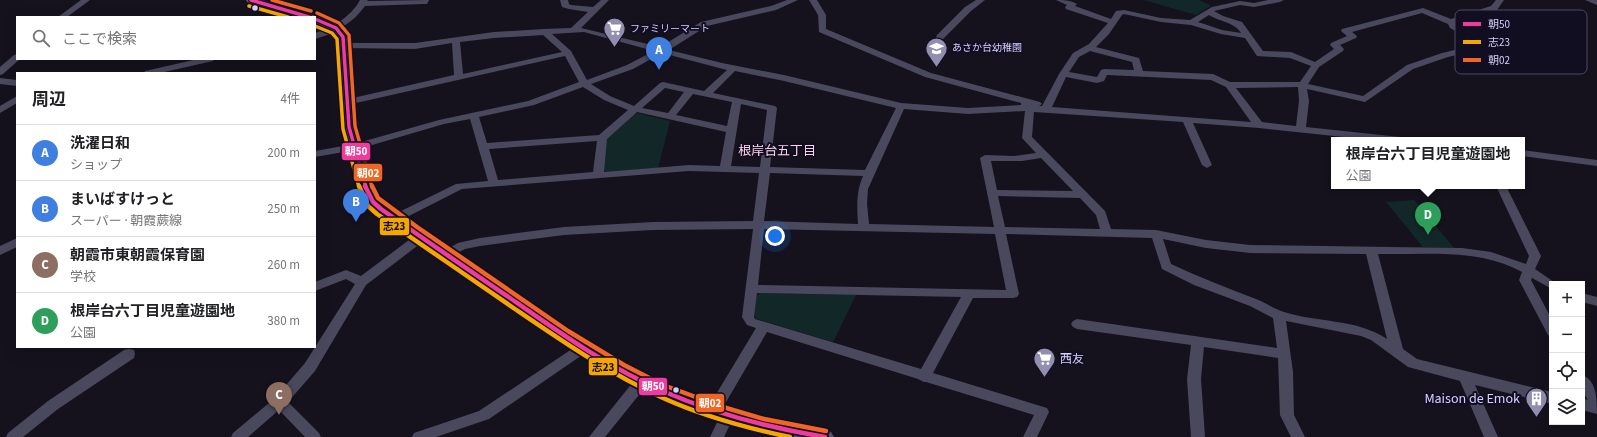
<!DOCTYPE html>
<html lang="ja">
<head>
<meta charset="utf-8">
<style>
	body { margin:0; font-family:"Source Sans 3","Noto Sans JP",sans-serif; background:#f6f6f6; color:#202124 }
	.controls { position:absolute; right:12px; bottom:12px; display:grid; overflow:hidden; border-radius:0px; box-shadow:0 4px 16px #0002 }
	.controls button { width:36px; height:36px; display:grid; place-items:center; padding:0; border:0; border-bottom:1px solid #e0e0e0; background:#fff; color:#202124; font:20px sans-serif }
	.you { position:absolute; left:775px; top:236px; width:14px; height:14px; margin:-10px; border:3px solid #fff; border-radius:50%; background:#1a73e8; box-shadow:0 0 0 6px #1a73e833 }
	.badge { display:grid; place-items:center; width:26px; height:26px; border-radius:50%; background:#928eaf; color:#fff; font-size:13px; font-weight:700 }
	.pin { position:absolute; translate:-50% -33px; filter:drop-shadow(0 1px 2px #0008) }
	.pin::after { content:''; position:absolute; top:21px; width:14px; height:12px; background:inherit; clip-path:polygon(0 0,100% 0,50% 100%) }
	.popup { position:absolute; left:1331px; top:137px; width:194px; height:52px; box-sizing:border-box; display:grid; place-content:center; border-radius:0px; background:#fff; filter:drop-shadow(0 1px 3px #0005); font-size:13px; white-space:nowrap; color:#757577 }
	.popup b { font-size:15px; color:#202124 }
	.popup::after { content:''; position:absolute; left:50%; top:100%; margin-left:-8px; border:8px solid transparent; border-top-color:#fff }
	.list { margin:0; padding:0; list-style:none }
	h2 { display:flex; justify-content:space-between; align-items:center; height:52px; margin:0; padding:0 16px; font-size:17px }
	h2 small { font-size:13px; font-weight:400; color:#757577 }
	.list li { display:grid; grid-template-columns:26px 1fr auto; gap:12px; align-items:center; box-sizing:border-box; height:56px; padding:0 16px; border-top:1px solid #e0e0e0 }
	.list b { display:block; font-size:15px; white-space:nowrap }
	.list p { margin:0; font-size:13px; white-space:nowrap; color:#757577 }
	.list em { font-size:13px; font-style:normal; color:#757577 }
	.icon { flex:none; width:22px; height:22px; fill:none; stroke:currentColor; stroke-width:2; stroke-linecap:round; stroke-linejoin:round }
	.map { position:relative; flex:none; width:1597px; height:437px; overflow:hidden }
	.search { position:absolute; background:#fff; box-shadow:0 4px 16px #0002; left:16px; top:16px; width:300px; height:44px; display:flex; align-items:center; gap:10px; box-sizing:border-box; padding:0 14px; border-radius:0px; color:#757577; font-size:15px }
	.panel { position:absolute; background:#fff; box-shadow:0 4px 16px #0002; left:16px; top:72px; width:300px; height:276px; border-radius:0px }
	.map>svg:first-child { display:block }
	.green { fill:#122828 }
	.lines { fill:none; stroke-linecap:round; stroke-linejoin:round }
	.minor { fill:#49485d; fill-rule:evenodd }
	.major { fill:#5c516f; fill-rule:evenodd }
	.bus-1-far1-casing { stroke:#120e21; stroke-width:6 }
	.bus-1-casing { stroke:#120e21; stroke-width:8 }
	.bus-2-far1-casing { stroke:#120e21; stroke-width:6 }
	.bus-2-casing { stroke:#120e21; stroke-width:8 }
	.bus-3-far1-casing { stroke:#120e21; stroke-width:6 }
	.bus-3-casing { stroke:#120e21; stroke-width:8 }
	.bus-1-far1 { stroke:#f13a9d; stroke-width:3.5 }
	.bus-1 { stroke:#f13a9d; stroke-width:4.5 }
	.bus-2-far1 { stroke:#f7a600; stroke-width:3.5 }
	.bus-2 { stroke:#f7a600; stroke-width:4.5 }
	.bus-3-far1 { stroke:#f26522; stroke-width:3.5 }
	.bus-3 { stroke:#f26522; stroke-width:4.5 }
	.bus-dot { fill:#d6d0fd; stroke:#120e21; stroke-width:1.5 }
	.labels { text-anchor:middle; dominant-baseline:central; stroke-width:4; stroke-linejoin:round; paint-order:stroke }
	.far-poi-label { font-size:10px; fill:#d6d0fd; stroke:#120e21; text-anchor:start }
	.poi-label { font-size:12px; fill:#d6d0fd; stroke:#120e21; text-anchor:start }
	.neighbourhood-label { font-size:13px; fill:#fdd2ed; stroke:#120e21 }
	.near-poi-label { font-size:14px; fill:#d6d0fd; stroke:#120e21; text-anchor:end }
	.key { fill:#120e21; stroke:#4d4863; stroke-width:1 }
	.key-label { font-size:11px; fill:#d6d0fd }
	.line-badge { stroke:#120e21; stroke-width:1.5 }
	.badge-label { font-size:11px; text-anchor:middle; font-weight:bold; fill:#fff }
	.pale-badge-label { font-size:11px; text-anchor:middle; font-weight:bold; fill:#111 }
</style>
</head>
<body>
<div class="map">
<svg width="1597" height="437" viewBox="0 0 1597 437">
	<rect width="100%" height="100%" fill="#15121d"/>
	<g class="green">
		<polygon points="1144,0 1199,0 1212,6 1207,8 1196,15"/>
		<polygon points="637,113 670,121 658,168 607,172 603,170 605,138 633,114"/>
		<polygon points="1414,200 1454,248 1423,247 1386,202"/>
		<polygon points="761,293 856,295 833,342 757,319 754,315 756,296"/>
	</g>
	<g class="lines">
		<g class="minor">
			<polygon points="81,0 90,0 67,17 58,17"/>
			<path d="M360,0H368L367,1L429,0L427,4H424L365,6C353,23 334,34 315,39V33C333,27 351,17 360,0Z"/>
			<path d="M560,0H568L569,4L571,5L593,7L601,0H609L581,28L660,47L701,22L771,6L787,0H798L776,10L707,26L669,50L722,63L784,75L901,103L968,108L1021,105V103L925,77L819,32L818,15L809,0H817L826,15V29L931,73L1040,102L1042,104L1039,106H1042L1059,74L1073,53L1089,44L1108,23L1066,9L1065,7L1067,5L1056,0C1063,0 1071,0 1077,4L1075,6L1111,19L1116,11L1124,10L1161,18L1190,20L1212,7L1240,1L1254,3L1268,0H1284L1280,2L1254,7L1240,5L1214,11L1223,16L1242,22L1263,51L1291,52L1315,62L1334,49L1330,45L1331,43L1347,36L1341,31L1342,29L1423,8L1451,19L1491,6L1496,0H1504L1497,10L1456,23L1487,39L1489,45L1488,47L1448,57L1413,69L1365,102L1307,89L1309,101L1306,127L1400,137L1405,140H1372L1259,128L1193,123L1212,165L1207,168L1202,165L1183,122L1034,112L1032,137L1105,211L1111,229L1156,230L1206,240L1250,245L1462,248L1491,252L1526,264L1529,256L1496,186H1506L1541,256L1535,269L1557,284H1552V289L1532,278L1531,280L1552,320V337L1548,335L1519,280L1522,272C1480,248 1425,255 1378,254L1403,349L1417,359L1552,392V404L1475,385L1498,437H1484L1460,381L1408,367L1371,340L1361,336L1286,321L1293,372L1294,415L1305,437H1291L1280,415L1278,358L1204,347L1201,379L1205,437H1191L1187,379L1191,345L1077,329L1073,327L1071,324L1073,321L1077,319L1277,348L1273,318L1250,306L1194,285L1162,269L1152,238L1006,234L1019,294L1017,297L1013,298H973L933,373L1047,408L1049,412L1037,437H1023L1034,415L926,382H924L918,379L767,332L719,414L714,416L709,414L707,410L709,406L756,328L747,325L742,317L753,229L653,230L564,235L480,246L465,249L446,259L442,258L440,255L442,252L458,243L480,238L564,227L653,222L753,221L759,173L689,171L462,189L395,223L391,222L389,219L391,216L456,184L488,181L470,119L444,124L355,150L315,157V151L354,144L439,120L528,101L579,82L565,56L347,105L344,104L342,102L344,100L454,75L452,43L415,49L344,48L341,47L340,45L341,43H415L494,32L544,29L571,28L588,12L569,9L562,7ZM1422,13L1448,24L1450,28L1480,44L1442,53L1407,65L1363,96L1308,84L1319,67L1343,51L1344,49L1340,45L1356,38L1357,36L1352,32ZM1124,14L1161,22L1191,25L1221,34L1245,38L1257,56L1290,58L1311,66L1300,82H1230L1213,74L1143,71L1139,58L1096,47L1109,34L1122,15ZM1209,15C1220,22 1234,22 1241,33L1222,30L1198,22ZM584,32L654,51L627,65L587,80L571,51L552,34ZM543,35L562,52L463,74L460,42L494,38ZM1090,51L1132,62L1134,70L1104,69L1101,70L1097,77L1069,72L1079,57ZM662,53L727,70L704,91L663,82L660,83L634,106L610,96L591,84L633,69ZM735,71L784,81L896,108L865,170L770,167L777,108L775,106L713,93ZM1107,75L1211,80L1226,87L1251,122L1052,107L1066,77L1097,83L1104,81ZM583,87L604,100L628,110L599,135L487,143L479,117L534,105ZM1298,87L1299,101L1296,126L1262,122L1236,88ZM665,88L684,92L668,113L642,108ZM693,94L732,102L727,126L676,115ZM741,104L767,110L760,167L731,166ZM904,109L968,114L1025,111L1022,138L1036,153L1014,156L985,155L980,158L994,227L869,224L867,204L868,189ZM637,112L726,132L720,166L689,165L604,172L607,139ZM597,141L593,172L498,180L489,149ZM1041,158L1073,191L997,190L991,161H1022ZM770,173L863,176C856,192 857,206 858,224L764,221ZM998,196L1080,198L1096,215L1100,229L1005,227ZM764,229L995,234L1006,290L758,285ZM1163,239L1206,248L1250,253L1366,254L1387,339C1356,318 1315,323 1281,311C1272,308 1265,302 1256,299C1227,288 1199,277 1171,264ZM757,293L961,297L921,369L755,319L754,317Z"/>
			<polygon points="976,0 985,0 971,11 943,39 937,39 936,37 937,35 965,7"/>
			<polygon points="1585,0 1597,0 1597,5"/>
			<polygon points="17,54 17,59 20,59 3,74 0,75 0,67 14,55"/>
			<polygon points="198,59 214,59 213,61 160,73 144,73 145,71"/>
			<polygon points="0,78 17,80 17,86 0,84"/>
			<polygon points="17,96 17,103 0,113 0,106"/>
			<polygon points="1522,150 1597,160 1597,166 1522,156"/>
			<polygon points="421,233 425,234 427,237 425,240 366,285 315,371 288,402 319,433 321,437 305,437 279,410 248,437 231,437 233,433 275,398 305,363 355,284 346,279 315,291 315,282 346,270 361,276 417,234"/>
			<polygon points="17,238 17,247 0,255 0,246"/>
			<polygon points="1582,293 1597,297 1597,306 1582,302"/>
			<polygon points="583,343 588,345 589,348 588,351 489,419 436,437 412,437 414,433 479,411 578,345"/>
			<polygon points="129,349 134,350 135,354 134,358 58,409 23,437 6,437 8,433 48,401 124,350"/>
			<path d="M1582,375C1597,380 1597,400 1597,414L1582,410V398L1588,400L1582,391Z"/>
			<polygon points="642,376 647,377 649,381 647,385 605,437 589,437 637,377"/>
			<polygon points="728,408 733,410 735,414 724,437 710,437 723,410"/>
		</g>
		<path class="major" d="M246,0H262L319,17L340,26L348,37L355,127L373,188L379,200L386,206C435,240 484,273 533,306C577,335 620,365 668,386C718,408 771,421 825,429L831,432L834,437H783L763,432L695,411L637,387L601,367L566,344L376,212L368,205L359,188L343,127L338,37L332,30L315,23V17H298L247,2Z"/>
		<defs>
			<g id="bus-1-far1">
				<polyline points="251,0 309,17"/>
				<polyline points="315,19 336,28 343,37 349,127 366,187"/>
			</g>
			<path id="bus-1" d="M365,186L373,202L381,209C424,239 467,269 510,298C560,333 609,368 665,392C716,414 770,428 825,437"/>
			<g id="bus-2-far1">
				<polyline points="249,6 288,17"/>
				<polyline points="315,26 332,33 337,39 343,129 359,187"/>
			</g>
			<path id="bus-2" d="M359,186L368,206L377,214C423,246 469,277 515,309C562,341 610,374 663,398C703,416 746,428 790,437"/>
			<g id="bus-3-far1">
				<polyline points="272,0 311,11"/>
				<polyline points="317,13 339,23 349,35 355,126 372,187"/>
			</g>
			<polyline id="bus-3" points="372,186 378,198 417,227 568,331 624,365 663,385 723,407 764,419 826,431"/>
		</defs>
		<use href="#bus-1-far1" class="bus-1-far1-casing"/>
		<use href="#bus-1" class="bus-1-casing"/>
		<use href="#bus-2-far1" class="bus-2-far1-casing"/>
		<use href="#bus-2" class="bus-2-casing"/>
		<use href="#bus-3-far1" class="bus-3-far1-casing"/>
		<use href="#bus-3" class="bus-3-casing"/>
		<use href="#bus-1-far1" class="bus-1-far1"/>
		<use href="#bus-1" class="bus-1"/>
		<use href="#bus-2-far1" class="bus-2-far1"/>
		<use href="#bus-2" class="bus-2"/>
		<use href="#bus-3-far1" class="bus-3-far1"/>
		<use href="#bus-3" class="bus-3"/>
	</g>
	<defs>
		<symbol id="supermarket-pin" viewBox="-11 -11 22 30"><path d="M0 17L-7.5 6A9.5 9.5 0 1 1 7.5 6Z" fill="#928eaf" stroke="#120e21"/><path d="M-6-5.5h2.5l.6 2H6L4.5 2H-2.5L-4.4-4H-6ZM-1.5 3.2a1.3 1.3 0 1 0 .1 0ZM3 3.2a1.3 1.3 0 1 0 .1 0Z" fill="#fff"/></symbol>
		<symbol id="school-pin" viewBox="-11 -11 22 30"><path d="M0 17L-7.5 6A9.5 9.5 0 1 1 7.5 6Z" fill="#928eaf" stroke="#120e21"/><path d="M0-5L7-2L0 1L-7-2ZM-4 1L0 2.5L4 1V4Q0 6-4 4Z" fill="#fff"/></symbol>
		<symbol id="building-pin" viewBox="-11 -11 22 30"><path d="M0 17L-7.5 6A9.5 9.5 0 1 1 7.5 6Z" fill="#928eaf" stroke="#120e21"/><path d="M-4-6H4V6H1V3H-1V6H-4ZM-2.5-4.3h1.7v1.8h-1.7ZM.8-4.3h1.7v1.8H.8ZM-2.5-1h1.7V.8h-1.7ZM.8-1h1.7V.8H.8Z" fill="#fff"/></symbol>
	</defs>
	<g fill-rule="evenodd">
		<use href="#supermarket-pin" x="602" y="16" width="25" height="34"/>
		<use href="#school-pin" x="924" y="36" width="25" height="34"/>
		<use href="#supermarket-pin" x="1032" y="346" width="25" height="34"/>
		<use href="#building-pin" x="1524" y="386" width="25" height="34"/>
	</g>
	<g class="bus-dot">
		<circle cx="255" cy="8" r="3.5"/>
		<circle cx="676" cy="390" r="3.5"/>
	</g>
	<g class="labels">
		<g class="far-poi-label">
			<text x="630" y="29">ファミリーマート</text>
			<text x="952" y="48">あさか台幼稚園</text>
		</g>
		<g class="poi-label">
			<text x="1060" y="359">西友</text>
		</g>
		<g class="neighbourhood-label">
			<text x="777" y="151">根岸台五丁目</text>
		</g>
		<g class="near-poi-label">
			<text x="1520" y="399">Maison de Emok</text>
		</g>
	</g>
	<rect x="1455" y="10" width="132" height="64" rx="6" class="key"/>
	<rect x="1463" y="22" width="18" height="4" fill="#f13a9d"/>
	<rect x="1463" y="40" width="18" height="4" fill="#f7a600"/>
	<rect x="1463" y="58" width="18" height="4" fill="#f26522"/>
	<g class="key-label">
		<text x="1488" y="28">朝50</text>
		<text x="1488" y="46">志23</text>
		<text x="1488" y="64">朝02</text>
	</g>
	<g class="line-badge">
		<rect x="341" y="142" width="30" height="19" rx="4" fill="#f13a9d"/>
		<rect x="353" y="163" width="30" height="19" rx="4" fill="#f26522"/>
		<rect x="379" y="217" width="31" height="19" rx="4" fill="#f7a600"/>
		<rect x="588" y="357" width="30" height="19" rx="4" fill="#f7a600"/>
		<rect x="638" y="377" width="30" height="19" rx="4" fill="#f13a9d"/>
		<rect x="695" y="393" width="30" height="20" rx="4" fill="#f26522"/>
	</g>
	<g class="badge-label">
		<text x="356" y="155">朝50</text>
		<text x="368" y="177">朝02</text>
		<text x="653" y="390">朝50</text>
		<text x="710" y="407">朝02</text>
	</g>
	<g class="pale-badge-label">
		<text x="394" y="230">志23</text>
		<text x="603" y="371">志23</text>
	</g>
</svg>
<div class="controls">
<button>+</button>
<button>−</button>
<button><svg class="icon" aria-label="locate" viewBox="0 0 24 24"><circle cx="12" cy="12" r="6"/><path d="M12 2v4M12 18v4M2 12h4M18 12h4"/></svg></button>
<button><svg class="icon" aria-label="layers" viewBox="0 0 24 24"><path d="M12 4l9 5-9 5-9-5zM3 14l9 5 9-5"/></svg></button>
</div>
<div class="you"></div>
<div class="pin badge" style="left:659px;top:70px;background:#3f7fe0">A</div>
<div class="pin badge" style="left:356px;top:222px;background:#3f7fe0">B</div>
<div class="pin badge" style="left:279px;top:415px;background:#8d6e63">C</div>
<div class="pin badge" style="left:1428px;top:235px;background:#2e9e5b">D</div>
<div class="popup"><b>根岸台六丁目児童遊園地</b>公園</div>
<div class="search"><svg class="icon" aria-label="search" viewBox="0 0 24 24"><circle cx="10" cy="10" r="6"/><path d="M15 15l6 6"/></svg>ここで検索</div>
<section class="panel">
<h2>周辺<small>4件</small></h2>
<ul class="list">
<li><span class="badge" style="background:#3f7fe0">A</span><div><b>洗濯日和</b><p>ショップ</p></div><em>200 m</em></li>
<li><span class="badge" style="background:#3f7fe0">B</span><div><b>まいばすけっと</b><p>スーパー · 朝霞蕨線</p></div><em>250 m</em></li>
<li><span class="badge" style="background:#8d6e63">C</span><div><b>朝霞市東朝霞保育園</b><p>学校</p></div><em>260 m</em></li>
<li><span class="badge" style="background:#2e9e5b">D</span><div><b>根岸台六丁目児童遊園地</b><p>公園</p></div><em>380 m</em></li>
</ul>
</section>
</div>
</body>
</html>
